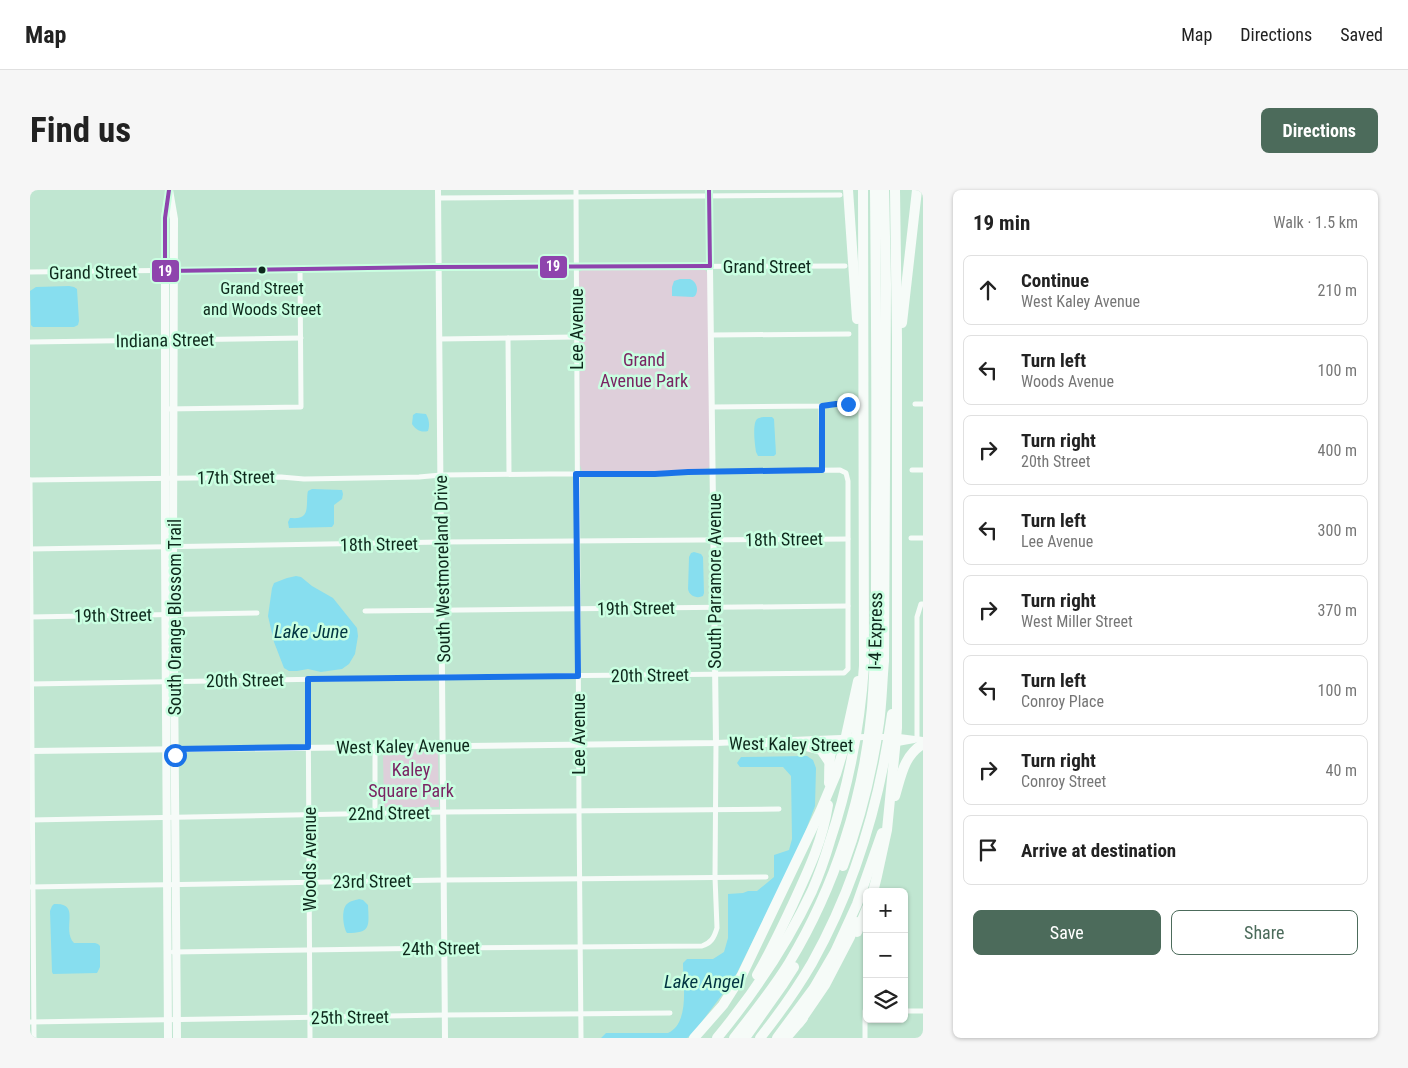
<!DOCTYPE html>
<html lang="en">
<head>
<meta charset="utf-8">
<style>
	body { margin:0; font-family:"Roboto Condensed",sans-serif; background:#f6f6f6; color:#222 }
	.controls { position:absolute; right:15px; bottom:15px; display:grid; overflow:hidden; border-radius:8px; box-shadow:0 1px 4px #0004 }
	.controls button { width:45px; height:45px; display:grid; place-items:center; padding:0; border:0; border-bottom:1px solid #e0e0e0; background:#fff; color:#222; font:25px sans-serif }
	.stop { position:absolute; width:15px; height:15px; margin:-11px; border:4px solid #1a73e8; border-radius:50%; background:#fff }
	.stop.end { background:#1a73e8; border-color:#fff; box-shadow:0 1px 5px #0008 }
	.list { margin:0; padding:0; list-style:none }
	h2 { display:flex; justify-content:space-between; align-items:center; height:65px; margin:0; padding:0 20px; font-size:21px }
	h2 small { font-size:16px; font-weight:400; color:#767676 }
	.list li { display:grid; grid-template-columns:32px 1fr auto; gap:15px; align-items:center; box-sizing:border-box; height:70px; margin:0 10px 10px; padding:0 10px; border:1px solid #e0e0e0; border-radius:8px }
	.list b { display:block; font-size:19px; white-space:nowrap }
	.list p { margin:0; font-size:16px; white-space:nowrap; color:#767676 }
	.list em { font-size:16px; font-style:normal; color:#767676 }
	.actions { display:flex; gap:10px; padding:15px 20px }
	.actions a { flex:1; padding:11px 0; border:1px solid #4c6b5b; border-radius:8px; text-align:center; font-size:18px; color:#4c6b5b }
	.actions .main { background:#4c6b5b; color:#fff }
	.icon { flex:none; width:28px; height:28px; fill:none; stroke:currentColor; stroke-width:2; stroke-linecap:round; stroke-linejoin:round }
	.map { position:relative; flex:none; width:893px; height:848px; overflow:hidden; border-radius:8px }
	header { display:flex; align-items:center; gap:30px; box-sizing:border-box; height:70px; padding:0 25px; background:#fff; border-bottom:1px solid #e0e0e0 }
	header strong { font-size:24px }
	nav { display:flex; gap:28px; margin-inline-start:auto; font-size:18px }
	.intro { display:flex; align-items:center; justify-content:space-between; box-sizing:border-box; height:120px; padding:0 30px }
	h1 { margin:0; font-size:35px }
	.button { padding:12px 22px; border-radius:8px; background:#4c6b5b; color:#fff; font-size:18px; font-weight:700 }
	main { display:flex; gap:30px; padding:0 30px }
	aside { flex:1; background:#fff; border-radius:8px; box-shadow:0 1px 4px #0004 }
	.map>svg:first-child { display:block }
	.green { fill:#decfda }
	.water { fill:#87deef }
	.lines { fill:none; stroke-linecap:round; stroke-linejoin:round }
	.minor { stroke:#f6fbf8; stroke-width:5 }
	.tertiary { stroke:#f6fbf8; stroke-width:6 }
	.primary { stroke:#f6fbf8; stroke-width:8 }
	.motorway { stroke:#f6fbf8; stroke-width:10 }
	.bus-1-casing { stroke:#c9ffe1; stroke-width:8 }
	.bus-1 { stroke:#8e44ad; stroke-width:4 }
	.route { stroke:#1a73e8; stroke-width:6 }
	.bus-dot { fill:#0e291c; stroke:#c9ffe1; stroke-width:2 }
	.labels { text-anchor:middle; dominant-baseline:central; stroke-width:5; stroke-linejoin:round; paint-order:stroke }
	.bus-label { font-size:17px; fill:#0e291c; stroke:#c9ffe1 }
	.street-label { font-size:18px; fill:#0e291c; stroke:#c9ffe1 }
	.park-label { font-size:18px; fill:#7a2463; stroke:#c9ffe1 }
	.water-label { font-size:19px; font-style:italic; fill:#003441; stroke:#c9ffe1 }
	.line-badge { stroke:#c9ffe1; stroke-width:2 }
	.badge-label { font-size:14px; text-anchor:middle; font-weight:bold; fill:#fff }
</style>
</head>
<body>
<header>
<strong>Map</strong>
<nav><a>Map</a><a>Directions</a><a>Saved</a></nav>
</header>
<div class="intro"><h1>Find us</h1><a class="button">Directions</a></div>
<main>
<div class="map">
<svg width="893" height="848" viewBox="0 0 893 848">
	<rect width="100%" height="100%" fill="#c0e6d1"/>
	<g class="green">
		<polygon points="674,78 678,84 680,276 678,278 674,279 626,282 554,283 552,281 550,275 549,82 554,79"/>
		<polygon points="408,561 409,617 354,617 353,562"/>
	</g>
	<g class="water">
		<path d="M660,89C667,92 669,100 665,106L663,107L642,106V97L644,91L650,89Z"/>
		<polygon points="39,96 44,97 47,99 49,131 48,135 44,137 3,137 1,135 0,101 6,97"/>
		<path d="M386,223L396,224C399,229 400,235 398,241C391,243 386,240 382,234L383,225Z"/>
		<path d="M734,227H742L744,229L746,264L744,266H728L726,262C725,256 722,234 727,229C728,228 732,227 734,227Z"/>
		<path d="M282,299L312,300L313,304L312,309L304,315V334L302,337L259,338L258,332L260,328C263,328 269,329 273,326C279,322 276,307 278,301Z"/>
		<path d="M664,362L671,364L673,367L674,403L673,406C667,409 659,406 658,399L659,367L661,363Z"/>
		<polygon points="266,386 271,387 282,396 303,408 327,438 328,446 325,464 319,474 312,479 291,482 278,479 267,481 259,481 254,478 244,452 238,426 242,398 244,393 257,388"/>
		<path d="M777,566L783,570L786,578L785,616L771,653L704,789L664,842L657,848H571L576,843H638C660,833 653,794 653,773L657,769H683L694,762L698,748V704L713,703L718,701H727L744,687V665L759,660L762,649L761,586L753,577H710L707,573L711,567Z"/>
		<path d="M329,709L333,710L338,715C339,737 341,743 317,743C313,737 311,719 317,714C320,711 326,710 329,709Z"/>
		<path d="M24,714C52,712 31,739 44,753H65L68,754L70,756V777L67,783L23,784L22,782L20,721L22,716Z"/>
	</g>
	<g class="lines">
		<g class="minor">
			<polyline points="546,0 549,622 551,848"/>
			<polyline points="409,8 810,5"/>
			<polyline points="0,82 403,77 815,76"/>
			<polyline points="682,145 819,144"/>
			<polyline points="478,148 479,284"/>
			<polyline points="410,149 545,147"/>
			<polyline points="0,152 271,148"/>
			<polyline points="885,214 893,214"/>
			<polyline points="791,216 792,280"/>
			<polyline points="683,217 795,216 806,214 819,214"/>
			<polyline points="135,219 271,217 270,79"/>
			<polyline points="882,280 893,280"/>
			<polyline points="0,290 251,287 274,289 389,287 411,285 520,284 625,284 658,282 810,280 816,283 818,291 818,479 814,483 811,483 413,487 0,494"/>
			<polyline points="0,290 4,848"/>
			<polyline points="881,348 893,348"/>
			<polyline points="0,359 412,352 818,349"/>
			<polyline points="335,421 818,416"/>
			<polyline points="0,427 227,423"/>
			<polyline points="278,489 280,848"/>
			<polyline points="887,550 887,427 891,414 893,414"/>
			<polyline points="345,624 345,556"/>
			<polyline points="0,630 414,622 749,619"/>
			<polyline points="0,697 414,690 736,687"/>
			<path d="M143,762L415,758L672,756C681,753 684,748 687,738L685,687L686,553"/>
			<polyline points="874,821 893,821"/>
			<polyline points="0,832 415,825 640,823"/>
			<polyline points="835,848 835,821 837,821"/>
		</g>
		<g class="tertiary">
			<polyline points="408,0 415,848"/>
			<polyline points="679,0 686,553"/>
			<polyline points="734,554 774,555"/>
			<polyline points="862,554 884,550"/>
			<polyline points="784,555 807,556"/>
			<polyline points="0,561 686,553 835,547 869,547 893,550"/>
		</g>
		<g class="primary">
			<polyline points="139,0 144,29 143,357 147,848"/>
			<polyline points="138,10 135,28 135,357 138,848"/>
		</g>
		<g class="motorway">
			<polyline points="818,0 827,129"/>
			<polyline points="872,133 887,0"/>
			<polyline points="772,555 791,560 800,573"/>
			<path d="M799,593C800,573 795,552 820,549"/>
			<path d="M865,606C871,586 874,565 893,554"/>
			<path d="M813,676C830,630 842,583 849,533C852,513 852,492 854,471L856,94L854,0"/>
			<polyline points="843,702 847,686 857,640 867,538 867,148 865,0"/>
			<polyline points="827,742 837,718"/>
			<path d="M727,785C740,763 751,739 762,716C778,681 792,653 798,615"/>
			<polyline points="769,833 795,795 820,747 826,732"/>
			<polyline points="664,848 693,815 712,785 790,622 806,584 812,564 828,491"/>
			<path d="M687,848C724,803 757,754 782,701C789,685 795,668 800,651C819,594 830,536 834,476L833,0"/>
			<path d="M704,848C723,824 743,799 759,773C805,697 834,607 842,518C847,454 846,388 846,323C847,216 846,108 845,0"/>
			<polyline points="715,848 753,794 764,777"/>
			<path d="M730,848C749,824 767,799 782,773C825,696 850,611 862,524"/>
			<polyline points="747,848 784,798 805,762 827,714 852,643"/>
			<polyline points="756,848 773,828"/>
		</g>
		<defs>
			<g id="bus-1">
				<polyline points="139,0 135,28 135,81 403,77 680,76"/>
				<polyline points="679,0 680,76"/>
			</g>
		</defs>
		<use href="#bus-1" class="bus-1-casing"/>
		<use href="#bus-1" class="bus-1"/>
	</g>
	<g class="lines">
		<polyline class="route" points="145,565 145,559 278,557 278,489 548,486 546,284 625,284 658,282 792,280 792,216 806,214 818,214"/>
	</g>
	<circle class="bus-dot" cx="232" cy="80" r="4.5"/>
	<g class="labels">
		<g class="bus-label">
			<text x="232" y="98">Grand Street<tspan x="232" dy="21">and Woods Street</tspan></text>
		</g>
		<g class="street-label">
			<text x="737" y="76">Grand Street</text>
			<text transform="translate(63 82) rotate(-1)">Grand Street</text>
			<text transform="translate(546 139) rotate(-90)">Lee Avenue</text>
			<text transform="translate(135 150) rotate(-1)">Indiana Street</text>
			<text transform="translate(206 287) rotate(-1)">17th Street</text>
			<text transform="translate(754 349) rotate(-1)">18th Street</text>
			<text transform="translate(349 354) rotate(-1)">18th Street</text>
			<text transform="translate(412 379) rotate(-91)">South Westmoreland Drive</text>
			<text transform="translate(684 391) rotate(-90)">South Parramore Avenue</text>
			<text transform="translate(606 418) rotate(-1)">19th Street</text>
			<text transform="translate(83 425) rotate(-1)">19th Street</text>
			<text transform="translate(144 427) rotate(-90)">South Orange Blossom Trail</text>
			<text transform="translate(845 441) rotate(-89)">I-4 Express</text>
			<text transform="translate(620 485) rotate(-1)">20th Street</text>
			<text transform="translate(215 490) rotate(-1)">20th Street</text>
			<text transform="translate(548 544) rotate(-90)">Lee Avenue</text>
			<text transform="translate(761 554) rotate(1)">West Kaley Street</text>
			<text transform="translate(373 556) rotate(-1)">West Kaley Avenue</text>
			<text transform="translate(359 623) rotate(-1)">22nd Street</text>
			<text transform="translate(279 669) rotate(-90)">Woods Avenue</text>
			<text transform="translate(342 691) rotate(-1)">23rd Street</text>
			<text transform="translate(411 758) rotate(-1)">24th Street</text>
			<text transform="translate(320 827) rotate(-1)">25th Street</text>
		</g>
		<g class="park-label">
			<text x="614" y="169">Grand<tspan x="614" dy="21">Avenue Park</tspan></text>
			<text x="381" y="579">Kaley<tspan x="381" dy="21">Square Park</tspan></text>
		</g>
		<g class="water-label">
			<text x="281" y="441">Lake June</text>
			<text x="674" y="791">Lake Angel</text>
		</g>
	</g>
	<g class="line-badge">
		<rect x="509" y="65" width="29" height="24" rx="5" fill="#8e44ad"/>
		<rect x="121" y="69" width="29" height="24" rx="5" fill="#8e44ad"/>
	</g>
	<g class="badge-label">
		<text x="523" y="81">19</text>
		<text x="135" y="86">19</text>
	</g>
</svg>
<div class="controls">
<button>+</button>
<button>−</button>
<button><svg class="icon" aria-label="layers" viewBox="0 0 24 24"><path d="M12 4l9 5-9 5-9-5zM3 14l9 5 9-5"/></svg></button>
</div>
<div class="stop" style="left:145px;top:565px"></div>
<div class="stop end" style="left:818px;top:214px"></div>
</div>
<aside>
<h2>19 min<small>Walk · 1.5 km</small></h2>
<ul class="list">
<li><svg class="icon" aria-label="ahead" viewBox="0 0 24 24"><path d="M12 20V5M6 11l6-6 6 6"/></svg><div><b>Continue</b><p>West Kaley Avenue</p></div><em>210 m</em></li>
<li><svg class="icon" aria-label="left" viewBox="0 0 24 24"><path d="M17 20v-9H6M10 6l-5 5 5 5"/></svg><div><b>Turn left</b><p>Woods Avenue</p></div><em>100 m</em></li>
<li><svg class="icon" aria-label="right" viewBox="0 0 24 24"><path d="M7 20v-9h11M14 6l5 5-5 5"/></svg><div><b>Turn right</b><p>20th Street</p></div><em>400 m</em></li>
<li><svg class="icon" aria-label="left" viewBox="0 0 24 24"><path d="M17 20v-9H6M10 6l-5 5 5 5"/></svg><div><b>Turn left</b><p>Lee Avenue</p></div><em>300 m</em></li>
<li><svg class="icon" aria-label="right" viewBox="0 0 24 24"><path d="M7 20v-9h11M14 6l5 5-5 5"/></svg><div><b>Turn right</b><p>West Miller Street</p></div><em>370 m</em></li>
<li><svg class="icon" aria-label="left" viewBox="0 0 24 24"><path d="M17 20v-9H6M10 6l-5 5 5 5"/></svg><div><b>Turn left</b><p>Conroy Place</p></div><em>100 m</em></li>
<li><svg class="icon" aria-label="right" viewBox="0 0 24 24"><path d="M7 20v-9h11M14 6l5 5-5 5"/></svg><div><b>Turn right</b><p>Conroy Street</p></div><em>40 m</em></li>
<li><svg class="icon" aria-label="arrive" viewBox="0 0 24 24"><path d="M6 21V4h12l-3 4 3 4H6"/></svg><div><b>Arrive at destination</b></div></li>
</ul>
<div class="actions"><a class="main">Save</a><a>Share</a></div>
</aside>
</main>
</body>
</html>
